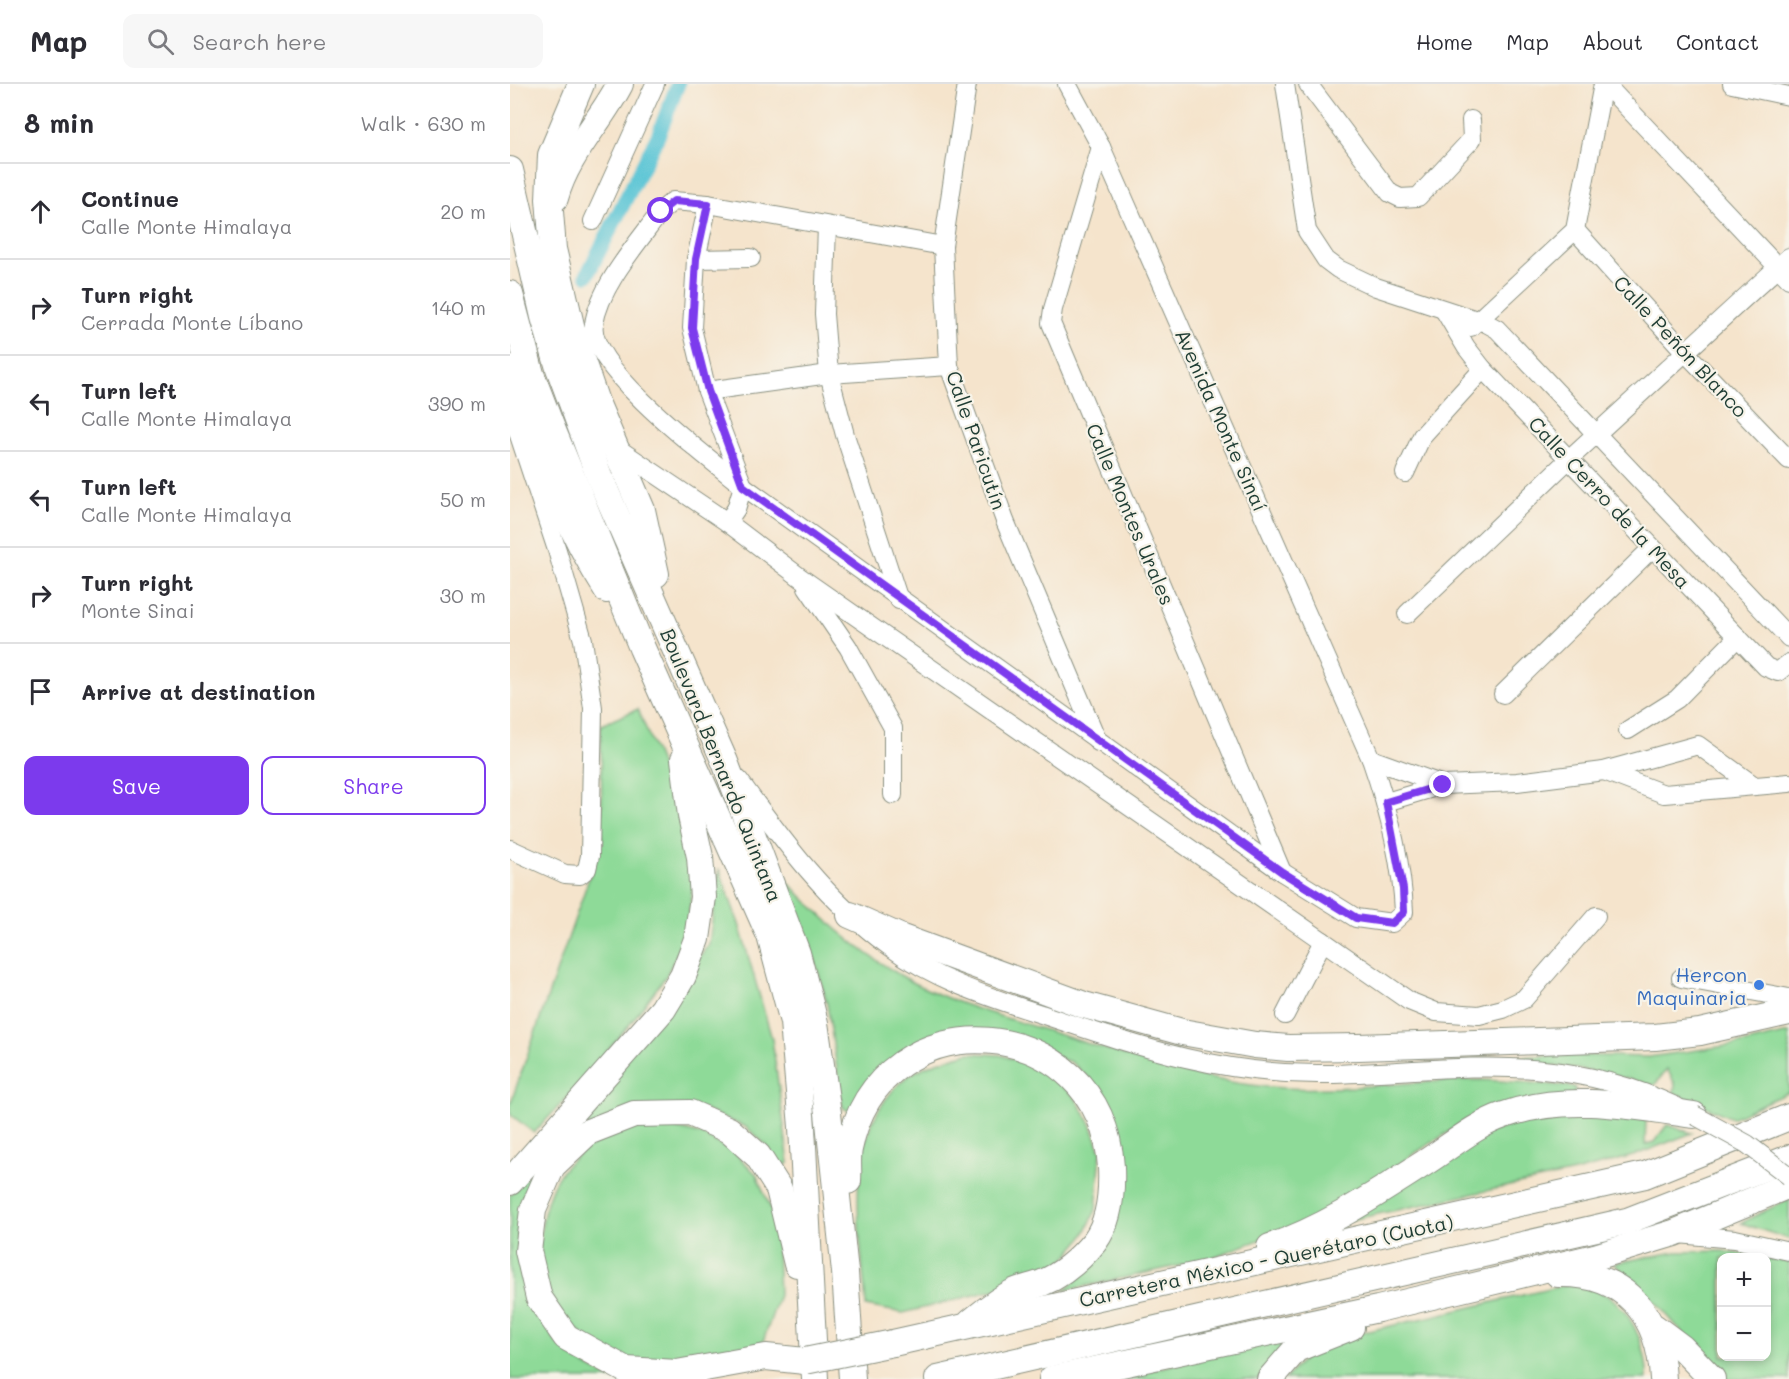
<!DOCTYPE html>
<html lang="en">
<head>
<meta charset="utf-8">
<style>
	body { margin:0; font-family:Mali,sans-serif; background:#f7f7f7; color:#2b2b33 }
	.controls { position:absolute; right:18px; bottom:18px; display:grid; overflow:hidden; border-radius:12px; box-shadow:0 3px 9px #0003 }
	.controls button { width:54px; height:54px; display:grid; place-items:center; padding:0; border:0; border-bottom:2px solid #e1e1e2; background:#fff; color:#2b2b33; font:30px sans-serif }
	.stop { position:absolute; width:18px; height:18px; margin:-14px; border:4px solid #7c3aed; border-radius:50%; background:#fff }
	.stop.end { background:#7c3aed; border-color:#fff; box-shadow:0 2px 6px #0008 }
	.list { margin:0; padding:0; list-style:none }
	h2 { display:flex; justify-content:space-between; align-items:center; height:78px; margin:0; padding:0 24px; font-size:26px }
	h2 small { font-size:20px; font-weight:400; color:#7c7c81 }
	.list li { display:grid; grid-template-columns:39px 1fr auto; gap:18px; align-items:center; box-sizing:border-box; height:96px; padding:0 24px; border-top:2px solid #e1e1e2 }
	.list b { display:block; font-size:22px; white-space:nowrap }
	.list p { margin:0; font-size:20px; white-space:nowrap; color:#7c7c81 }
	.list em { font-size:20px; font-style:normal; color:#7c7c81 }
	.actions { display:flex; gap:12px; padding:18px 24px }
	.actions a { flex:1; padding:14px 0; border:2px solid #7c3aed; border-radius:12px; text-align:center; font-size:21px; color:#7c3aed }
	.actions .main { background:#7c3aed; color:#fff }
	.icon { flex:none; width:33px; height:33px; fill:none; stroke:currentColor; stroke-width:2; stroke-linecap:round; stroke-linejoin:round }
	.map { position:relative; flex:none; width:1279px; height:1295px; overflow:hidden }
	header { display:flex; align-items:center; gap:36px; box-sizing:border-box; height:84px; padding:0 30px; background:#fff; border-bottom:2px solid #e1e1e2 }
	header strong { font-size:28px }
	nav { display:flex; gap:33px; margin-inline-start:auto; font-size:21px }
	.search { width:420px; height:54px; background:#f7f7f7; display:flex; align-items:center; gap:15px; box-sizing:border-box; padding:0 21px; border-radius:12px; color:#7c7c81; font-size:22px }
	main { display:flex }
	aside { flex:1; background:#fff }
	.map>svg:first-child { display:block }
	.green { fill:#8eda98; stroke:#568c66; stroke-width:1.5; fill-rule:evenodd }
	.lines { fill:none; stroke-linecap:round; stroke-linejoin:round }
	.canal { stroke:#5ac5d5; stroke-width:15 }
	.minor-casing { stroke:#8a9080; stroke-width:20 }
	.highway-casing { stroke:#8a9080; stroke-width:28 }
	.minor { stroke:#fff; stroke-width:18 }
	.highway { stroke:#fff; stroke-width:26 }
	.minor-bridge-casing { stroke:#8a9080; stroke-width:20; stroke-linecap:butt }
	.highway-bridge-casing { stroke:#8a9080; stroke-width:28; stroke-linecap:butt }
	.minor-bridge { stroke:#fff; stroke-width:18 }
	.highway-bridge { stroke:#fff; stroke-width:26 }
	.route { stroke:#7c3aed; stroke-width:8 }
	.shop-dot { fill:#3f7fe0; stroke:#f7f3e8; stroke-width:2 }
	.labels { text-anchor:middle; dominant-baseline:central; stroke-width:4.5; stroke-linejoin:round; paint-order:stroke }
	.street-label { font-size:20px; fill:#1f3d34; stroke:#f7f3e8 }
	.shop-label { font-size:20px; fill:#366cbe; stroke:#f7f3e8; text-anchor:end }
</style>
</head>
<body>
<header>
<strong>Map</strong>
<div class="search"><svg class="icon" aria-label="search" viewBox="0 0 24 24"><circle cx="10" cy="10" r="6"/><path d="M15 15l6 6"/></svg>Search here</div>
<nav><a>Home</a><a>Map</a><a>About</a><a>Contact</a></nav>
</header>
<main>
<aside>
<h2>8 min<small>Walk · 630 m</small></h2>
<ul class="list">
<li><svg class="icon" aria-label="ahead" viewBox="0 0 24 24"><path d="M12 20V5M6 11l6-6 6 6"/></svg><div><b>Continue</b><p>Calle Monte Himalaya</p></div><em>20 m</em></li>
<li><svg class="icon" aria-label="right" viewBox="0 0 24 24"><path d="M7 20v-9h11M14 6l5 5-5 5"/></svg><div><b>Turn right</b><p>Cerrada Monte Líbano</p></div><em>140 m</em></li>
<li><svg class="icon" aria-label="left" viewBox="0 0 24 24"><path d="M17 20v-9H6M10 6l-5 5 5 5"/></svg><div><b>Turn left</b><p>Calle Monte Himalaya</p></div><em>390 m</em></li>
<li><svg class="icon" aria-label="left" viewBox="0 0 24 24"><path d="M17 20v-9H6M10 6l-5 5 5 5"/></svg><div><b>Turn left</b><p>Calle Monte Himalaya</p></div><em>50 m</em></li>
<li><svg class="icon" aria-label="right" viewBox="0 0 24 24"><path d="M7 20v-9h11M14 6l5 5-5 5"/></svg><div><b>Turn right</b><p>Monte Sinai</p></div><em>30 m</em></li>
<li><svg class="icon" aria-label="arrive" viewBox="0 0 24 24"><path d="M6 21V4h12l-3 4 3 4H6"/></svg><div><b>Arrive at destination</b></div></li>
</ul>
<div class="actions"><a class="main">Save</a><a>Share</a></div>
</aside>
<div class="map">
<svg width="1279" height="1295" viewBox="0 0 1279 1295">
	<rect width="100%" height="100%" fill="#f7f3e8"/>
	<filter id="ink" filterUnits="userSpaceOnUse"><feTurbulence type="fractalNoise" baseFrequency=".0167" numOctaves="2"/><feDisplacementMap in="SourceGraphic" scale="12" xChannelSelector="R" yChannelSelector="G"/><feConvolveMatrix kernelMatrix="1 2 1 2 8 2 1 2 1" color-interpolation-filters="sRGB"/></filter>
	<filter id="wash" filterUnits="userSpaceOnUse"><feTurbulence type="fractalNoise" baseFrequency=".008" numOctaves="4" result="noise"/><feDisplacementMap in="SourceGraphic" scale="24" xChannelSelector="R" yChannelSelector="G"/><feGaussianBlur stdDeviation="1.35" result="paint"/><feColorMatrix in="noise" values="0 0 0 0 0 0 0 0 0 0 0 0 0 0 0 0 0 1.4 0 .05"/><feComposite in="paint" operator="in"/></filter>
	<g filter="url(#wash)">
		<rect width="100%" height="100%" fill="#f5e4cc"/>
		<g class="green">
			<polygon points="128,625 176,743 183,802 175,854 156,892 120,940 65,1005 24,1049 0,1030 0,1021 92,757 91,641"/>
			<polygon points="209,785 229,840 262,955 279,1079 270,1083 256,1061 236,1043 185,1022 53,1054 199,860"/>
			<path d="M272,792C308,830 345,865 390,891C435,918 488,931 538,947C616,971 693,1000 775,1004C840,1007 905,996 970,996C1002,997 1033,1000 1065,1003V1011L964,1032L905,1069L847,1110L798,1138L695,1176L553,1207L573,1190L590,1166L613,1090L612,1060L601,1024L580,995L561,978L458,946L341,1028L333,1024L317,920L305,876Z"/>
			<path d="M1279,949V1008L1222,1034L1164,1009L1165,1000L1157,985L1144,1002C1084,983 1025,980 962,975L1057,971L1139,973L1236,959Z"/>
			<path d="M459,969L490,971L516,979L541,993L564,1012L581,1040L591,1067L586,1126L573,1153L553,1177L524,1196L393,1229L356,1222C351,1146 329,1057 391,998C409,982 436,975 459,969Z"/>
			<polygon points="1044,1029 1136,1034 1135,1061 1144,1058 1157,1041 1182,1049 1123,1072 1065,1088 831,1138 952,1056"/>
			<path d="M120,1043H163L193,1051L224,1068L246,1090L266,1137L269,1211L253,1258C219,1267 181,1281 145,1281C98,1280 45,1239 33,1193C25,1163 33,1112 52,1087C69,1065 95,1054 120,1043Z"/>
			<polygon points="24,1084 13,1115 7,1148 12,1194 46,1258 70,1279 101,1295 0,1295 0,1111"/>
			<polygon points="1279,1115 1279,1155 1231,1139"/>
			<path d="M1213,1167L1279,1178V1295H1214L1140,1212L1104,1179L1166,1168ZM1212,1174H1256V1272H1212Z"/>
			<path d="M1069,1198C1080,1204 1097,1209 1106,1218C1125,1236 1138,1269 1137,1295H775L803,1265L833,1253Z"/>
			<polygon points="788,1252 749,1295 602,1295"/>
		</g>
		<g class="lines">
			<polyline class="canal" points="77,191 148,52 168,0"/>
		</g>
	</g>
	<g filter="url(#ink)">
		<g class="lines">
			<defs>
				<g id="minor">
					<polyline points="457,0 433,162 439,282 495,437 588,658"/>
					<polyline points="775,0 797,147 816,176 828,185 866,203 976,239 987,245 1279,554"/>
					<polyline points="798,0 880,109 890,114 908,113 962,55 961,36"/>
					<polyline points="1095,0 1279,195"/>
					<polyline points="1222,0 1279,12"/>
					<polyline points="591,63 543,225 541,239 772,788"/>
					<polyline points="198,120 186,175 182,244 197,307 233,402 226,425 217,438"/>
					<polyline points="83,137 145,0"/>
					<polyline points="317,142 314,230 319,290 335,351 389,516"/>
					<polyline points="1065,146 1175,268 1279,376"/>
					<path d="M433,162L198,120L163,117L151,127C128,159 90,201 84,240C76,283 201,376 233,402L772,788L846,834L882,839L894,828C892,776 878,724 861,675L591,63L557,0"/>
					<polyline points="186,175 241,174"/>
					<polyline points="934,226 956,263 973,285 1256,583 1268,588 1279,579"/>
					<polyline points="961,243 1065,146 1093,0"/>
					<polyline points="197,307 319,290 439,282"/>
					<polyline points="0,324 47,466 73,556 83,624 80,772 77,785 70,791 55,790 0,765"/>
					<polyline points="107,364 217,438 291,494 899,917 926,928 969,931 993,925 1014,915 1086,832"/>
					<polyline points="895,389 912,352 973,285"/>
					<polyline points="297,503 338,563 383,644 383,711"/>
					<polyline points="897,530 1059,375 1279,173"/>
					<polyline points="993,610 1142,464"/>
					<polyline points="1118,646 1167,615 1228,553"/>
					<polyline points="861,675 933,701"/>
					<polyline points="1094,687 1154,710 1279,699"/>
					<path d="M229,696C274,758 317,817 379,862C426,897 482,914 537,932C632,964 716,992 817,990C946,987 1044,965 1167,1023"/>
					<polyline points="876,718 933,701 1007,698 1094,687 1188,661 1242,700"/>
					<polyline points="1171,894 1279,914"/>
					<polyline points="775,931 813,857"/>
					<polyline points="1168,1150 1225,1155 1279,1167"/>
				</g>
				<g id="highway">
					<polyline points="71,0 41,71 39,115 43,165 64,254 86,318 132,426 146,490"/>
					<polyline points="0,86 34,233 49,284 89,392 215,678 287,869 305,939 318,1029 335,1188 342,1295"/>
					<path d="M45,114C57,70 90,39 110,0"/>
					<polyline points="0,210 21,290 41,342 132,564 260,852 283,938 292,1043 305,1295"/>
					<path d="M0,284C25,359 54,439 97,506"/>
					<polyline points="340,831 392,854 574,921 672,948 745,961 778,964 849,963 1145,953 1190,948 1279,928"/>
					<path d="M338,1097C339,1087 337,1075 339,1065C370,908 592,927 601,1083C602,1106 600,1137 585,1157C571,1174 552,1191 532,1199C522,1203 511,1204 502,1209C486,1217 474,1228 461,1238"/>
					<polyline points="0,1098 153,925 173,892 187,855 193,813 190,773 181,732 174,675"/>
					<path d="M760,1163C816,1144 866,1110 916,1078C941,1062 965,1041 994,1031C1055,1009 1122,1022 1184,1031"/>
					<polyline points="287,1180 269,1105 248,1072 219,1046 180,1029 124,1030 78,1048 42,1082 23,1126 18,1167 29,1214 56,1253 116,1286 167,1289 256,1273 295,1277"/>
					<path d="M1048,1190C1115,1188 1150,1231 1153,1295"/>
					<polyline points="1144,1243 1172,1264 1202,1295"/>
					<polyline points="383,1259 1135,1091 1279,1033"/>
					<polyline points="428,1295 1117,1137 1279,1074"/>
					<polyline points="542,1295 868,1225 1085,1173 1164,1149 1279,1101"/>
					<polyline points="760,1295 786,1265 841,1243"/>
				</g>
			</defs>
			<use href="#minor" class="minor-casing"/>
			<use href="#highway" class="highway-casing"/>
			<use href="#minor" class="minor"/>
			<use href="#highway" class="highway"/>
			<defs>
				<polyline id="minor-bridge" points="1184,1031 1237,1060 1279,1092"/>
				<polyline id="highway-bridge" points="295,1277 383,1259"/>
			</defs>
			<use href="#minor-bridge" class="minor-bridge-casing"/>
			<use href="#highway-bridge" class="highway-bridge-casing"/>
			<use href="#minor-bridge" class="minor-bridge"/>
			<use href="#highway-bridge" class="highway-bridge"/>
		</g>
	</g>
	<g class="lines" filter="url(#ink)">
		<polyline class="route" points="151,127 164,117 198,120 186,175 182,244 198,307 233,402 772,788 846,834 882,839 894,828 893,805 876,718 933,701"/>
	</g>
	<circle class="shop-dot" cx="1249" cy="901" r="6"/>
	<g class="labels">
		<g class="street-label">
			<text transform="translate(1171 262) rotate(47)">Calle Peñón Blanco</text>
			<text transform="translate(712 336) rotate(66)">Avenida Monte Sinaí</text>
			<text transform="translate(467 356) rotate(71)">Calle Paricutín</text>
			<text transform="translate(1100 418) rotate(47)">Calle Cerro de la Mesa</text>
			<text transform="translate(621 430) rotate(67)">Calle Montes Urales</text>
			<text transform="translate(212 681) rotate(68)">Boulevard Bernardo Quintana</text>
			<text transform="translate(756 1176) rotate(-12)">Carretera México - Querétaro (Cuota)</text>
		</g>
		<g class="shop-label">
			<text x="1237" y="890">Hercon<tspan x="1237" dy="23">Maquinaria</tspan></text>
		</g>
	</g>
</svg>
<div class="controls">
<button>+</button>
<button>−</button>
</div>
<div class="stop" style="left:151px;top:127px"></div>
<div class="stop end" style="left:933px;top:701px"></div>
</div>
</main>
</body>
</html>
